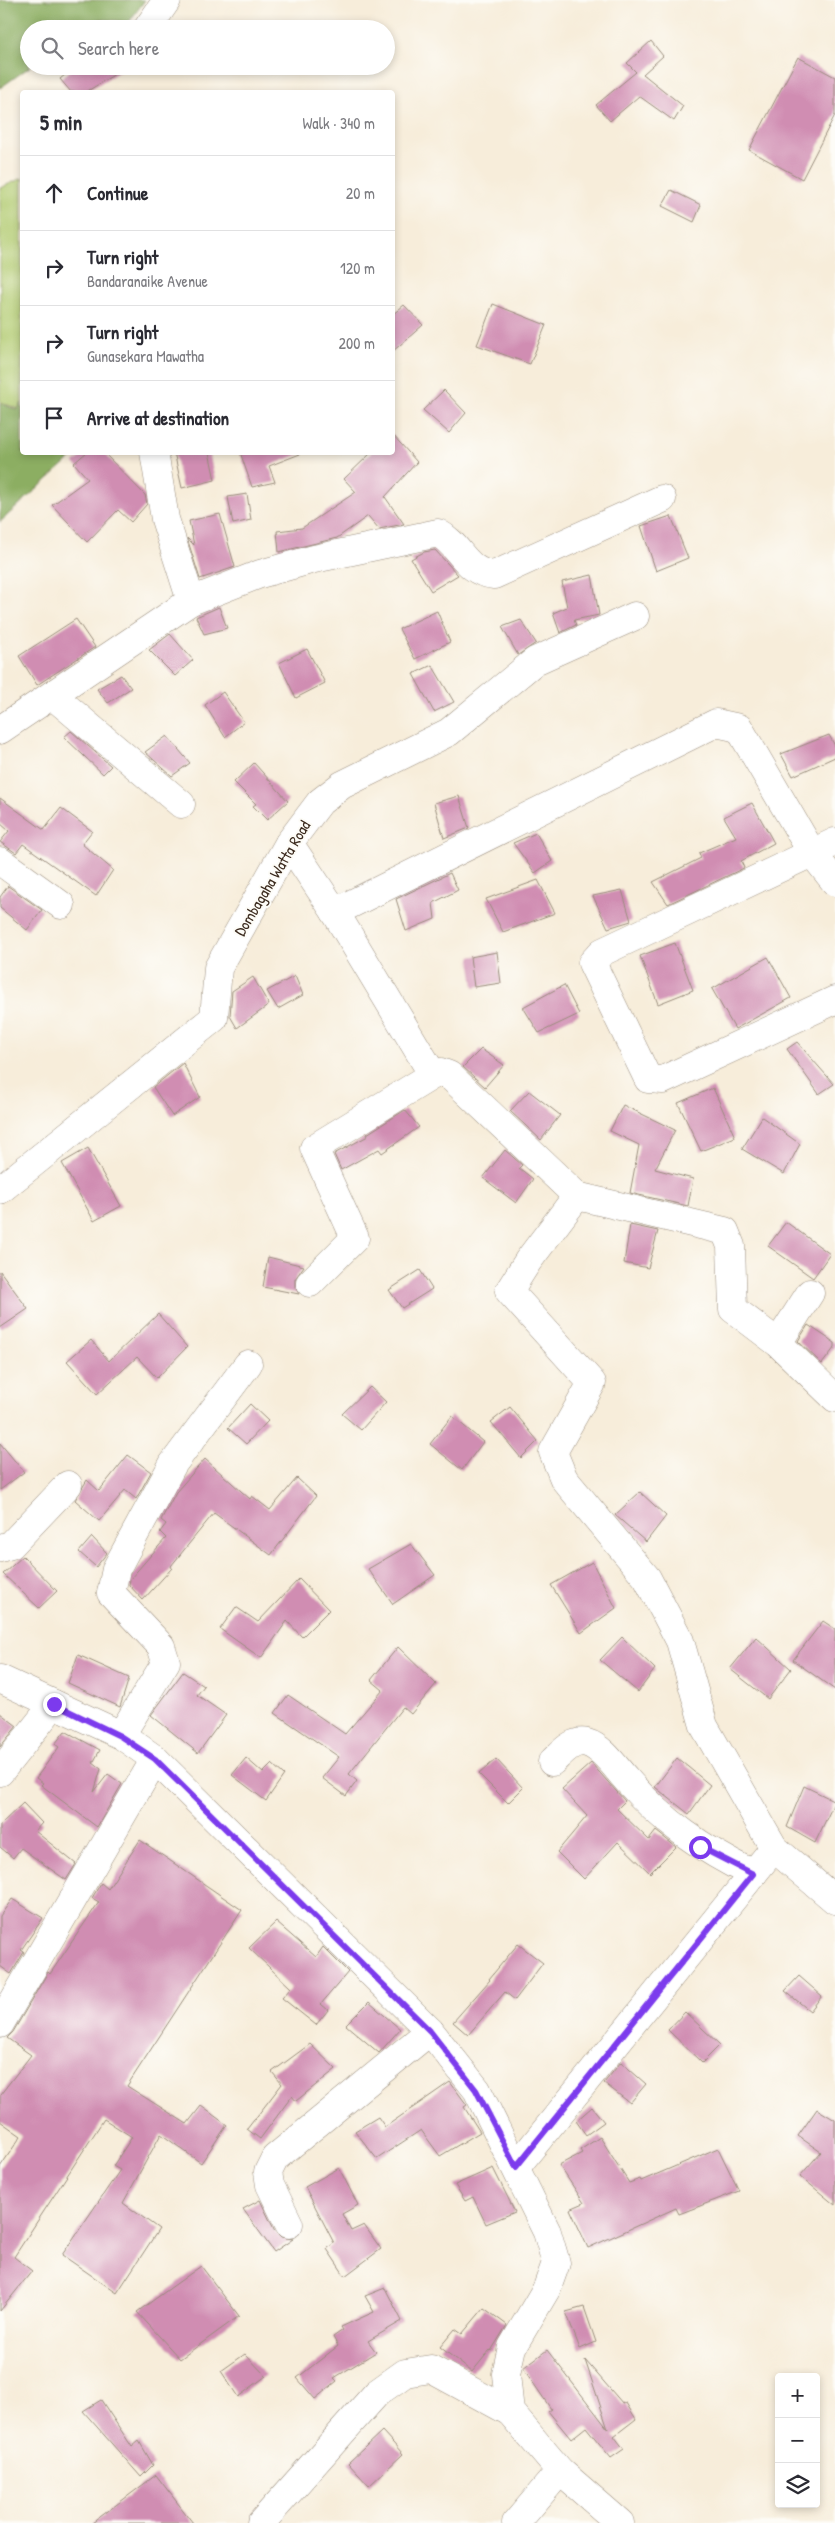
<!DOCTYPE html>
<html lang="en">
<head>
<meta charset="utf-8">
<style>
	body { margin:0; font-family:"Patrick Hand",sans-serif; background:#f2f2f3; color:#2b2b33 }
	.controls { position:absolute; right:15px; bottom:15px; display:grid; overflow:hidden; border-radius:5px; box-shadow:0 2px 8px #0003 }
	.controls button { width:45px; height:45px; display:grid; place-items:center; padding:0; border:0; border-bottom:1px solid #e1e1e2; background:#fff; color:#2b2b33; font:25px sans-serif }
	.stop { position:absolute; width:15px; height:15px; margin:-11px; border:4px solid #7c3aed; border-radius:50%; background:#fff }
	.stop.end { background:#7c3aed; border-color:#fff; box-shadow:0 1px 5px #0008 }
	.list { margin:0; padding:0; list-style:none }
	h2 { display:flex; justify-content:space-between; align-items:center; height:65px; margin:0; padding:0 20px; font-size:21px }
	h2 small { font-size:16px; font-weight:400; color:#7c7c81 }
	.list li { display:grid; grid-template-columns:32px 1fr auto; gap:15px; align-items:center; box-sizing:border-box; height:75px; padding:0 20px; border-top:1px solid #e1e1e2 }
	.list b { display:block; font-size:19px; white-space:nowrap }
	.list p { margin:0; font-size:16px; white-space:nowrap; color:#7c7c81 }
	.list em { font-size:16px; font-style:normal; color:#7c7c81 }
	.icon { flex:none; width:28px; height:28px; fill:none; stroke:currentColor; stroke-width:2; stroke-linecap:round; stroke-linejoin:round }
	.map { position:relative; flex:none; width:835px; height:2523px; overflow:hidden }
	.search { position:absolute; background:#fff; box-shadow:0 2px 8px #0003; left:20px; top:20px; width:375px; height:55px; display:flex; align-items:center; gap:12px; box-sizing:border-box; padding:0 18px; border-radius:28px; color:#7c7c81; font-size:19px }
	.panel { position:absolute; background:#fff; box-shadow:0 2px 8px #0003; left:20px; top:90px; width:375px; height:365px; border-radius:5px }
	.map>svg:first-child { display:block }
	.green { fill:#b1ca70; stroke:#767a47 }
	.forest { fill:#8cae62; stroke:#646c40 }
	.building { fill:#d08db2 }
	.lines { fill:none; stroke-linecap:round; stroke-linejoin:round }
	.minor-casing { stroke:#998c7c; stroke-width:29 }
	.minor { stroke:#fff; stroke-width:28 }
	.route { stroke:#7c3aed; stroke-width:6 }
	.labels { text-anchor:middle; dominant-baseline:central; stroke-width:4; stroke-linejoin:round; paint-order:stroke }
	.street-label { font-size:16px; fill:#3b2a1e; stroke:#fdfcf7 }
</style>
</head>
<body>
<div class="map">
<svg width="835" height="2523" viewBox="0 0 835 2523">
	<rect width="100%" height="100%" fill="#fdfcf7"/>
	<filter id="ink" filterUnits="userSpaceOnUse"><feTurbulence type="fractalNoise" baseFrequency=".02" numOctaves="2"/><feDisplacementMap in="SourceGraphic" scale="10" xChannelSelector="R" yChannelSelector="G"/><feConvolveMatrix kernelMatrix="1 2 1 2 8 2 1 2 1" color-interpolation-filters="sRGB"/></filter>
	<filter id="wash" filterUnits="userSpaceOnUse"><feTurbulence type="fractalNoise" baseFrequency=".0096" numOctaves="4" result="noise"/><feDisplacementMap in="SourceGraphic" scale="20" xChannelSelector="R" yChannelSelector="G"/><feGaussianBlur stdDeviation="1.12" result="paint"/><feColorMatrix in="noise" values="0 0 0 0 0 0 0 0 0 0 0 0 0 0 0 0 0 1.4 0 .05"/><feComposite in="paint" operator="in"/></filter>
	<g filter="url(#wash)">
		<rect width="100%" height="100%" fill="#f7edda"/>
		<polygon class="green" points="22,178 22,404 19,409 0,402 0,188"/>
		<g class="forest">
			<polygon points="0,0 145,0 129,22 98,19 84,29 29,29 29,66 31,66 0,88"/>
			<polygon points="0,403 17,410 22,403 22,452 77,453 0,522"/>
		</g>
		<g id="blocks">
			<g class="building">
				<polygon points="651,41 663,56 643,74 683,106 674,121 639,96 610,121 596,105 636,72 627,63"/>
				<polygon points="798,57 835,77 835,115 802,179 749,150"/>
				<polygon points="76,66 128,66 86,92 71,92 60,79"/>
				<polygon points="671,190 701,205 694,222 662,206"/>
				<polygon points="493,304 546,325 530,364 477,345"/>
				<polygon points="404,305 423,325 392,352 392,315"/>
				<polygon points="444,390 466,413 449,433 423,410"/>
				<polygon points="392,434 417,462 385,497 404,524 379,529 368,516 337,538 279,552 277,531 302,528 356,492 344,479 372,452 392,452"/>
				<polygon points="87,452 103,452 145,495 147,504 131,522 118,510 87,542 52,505 88,479 74,463"/>
				<polygon points="174,452 209,452 215,480 182,488"/>
				<polygon points="240,452 300,452 300,454 269,466 275,482 252,487"/>
				<polygon points="247,494 251,520 233,524 228,497"/>
				<polygon points="220,514 235,567 200,579 187,538 194,545 189,521"/>
				<polygon points="671,516 688,558 656,571 641,526"/>
				<polygon points="435,550 458,575 431,591 411,559 424,552"/>
				<polygon points="592,575 599,615 574,620 576,625 560,633 553,613 567,607 562,582"/>
				<polygon points="219,607 227,628 204,634 196,617"/>
				<polygon points="437,611 450,642 415,659 399,629"/>
				<polygon points="76,619 95,647 37,685 19,656"/>
				<polygon points="521,620 536,643 518,655 502,627"/>
				<polygon points="170,634 193,660 175,676 149,650"/>
				<polygon points="307,649 325,683 296,698 279,663"/>
				<polygon points="432,665 454,702 434,712 413,674"/>
				<polygon points="121,675 131,688 108,703 97,689"/>
				<polygon points="223,692 244,722 225,737 205,705"/>
				<polygon points="71,731 111,766 103,774 64,737"/>
				<polygon points="829,735 835,746 835,757 793,776 781,754"/>
				<polygon points="167,736 190,763 172,776 145,752"/>
				<polygon points="254,763 288,801 267,820 253,806 256,804 234,782"/>
				<polygon points="459,796 469,828 444,838 434,803"/>
				<polygon points="0,798 44,830 61,808 92,831 82,844 113,870 96,896 23,844 16,853 0,842 9,831 0,823"/>
				<polygon points="752,803 774,843 741,861 744,868 668,904 653,882 701,858 699,853 736,837 724,817"/>
				<polygon points="536,833 552,861 535,873 513,843"/>
				<polygon points="450,873 458,890 433,903 435,919 406,931 396,899"/>
				<polygon points="538,880 555,913 503,932 486,899"/>
				<polygon points="8,886 42,910 27,930 0,908 0,897"/>
				<polygon points="622,890 631,921 608,928 593,896"/>
				<polygon points="675,943 693,990 658,1004 640,956"/>
				<polygon points="497,952 501,983 474,987 470,957"/>
				<polygon points="768,957 791,998 735,1029 712,989"/>
				<polygon points="295,976 303,995 278,1009 267,991"/>
				<polygon points="253,977 269,1005 237,1028 230,1016 232,991"/>
				<polygon points="564,985 579,1014 539,1033 523,1007"/>
				<polygon points="797,1042 834,1084 819,1094 787,1049"/>
				<polygon points="481,1049 504,1065 485,1087 463,1067"/>
				<polygon points="183,1063 200,1097 172,1116 153,1087"/>
				<polygon points="713,1088 735,1137 701,1151 678,1103"/>
				<polygon points="529,1091 560,1115 541,1140 510,1111"/>
				<polygon points="623,1105 675,1130 655,1169 693,1179 688,1206 630,1193 639,1145 610,1131"/>
				<polygon points="405,1110 419,1127 382,1153 379,1149 341,1170 334,1154 368,1136 367,1134"/>
				<polygon points="762,1117 800,1144 784,1174 742,1149"/>
				<polygon points="88,1148 121,1206 94,1221 62,1163"/>
				<polygon points="505,1150 522,1165 519,1168 533,1179 516,1203 483,1178"/>
				<polygon points="786,1222 830,1254 813,1278 768,1246"/>
				<polygon points="630,1225 658,1231 648,1268 624,1263"/>
				<polygon points="268,1257 304,1266 295,1279 295,1287 299,1294 263,1287"/>
				<polygon points="420,1270 432,1289 402,1308 389,1290"/>
				<polygon points="0,1271 28,1309 0,1328"/>
				<polygon points="158,1314 187,1347 157,1378 137,1357 97,1394 67,1361 91,1340 109,1361"/>
				<polygon points="808,1325 835,1343 835,1347 822,1364 798,1341"/>
				<polygon points="370,1387 386,1402 361,1430 342,1414"/>
				<polygon points="250,1404 268,1421 246,1444 228,1428"/>
				<polygon points="510,1407 538,1441 521,1458 491,1422"/>
				<polygon points="452,1416 483,1442 462,1470 430,1444"/>
				<polygon points="0,1443 24,1472 0,1490"/>
				<polygon points="128,1455 151,1472 136,1499 125,1490 99,1521 75,1500 87,1480 99,1491"/>
				<polygon points="205,1459 250,1499 252,1496 270,1510 297,1478 316,1496 271,1555 214,1513 171,1566 172,1568 143,1600 129,1585 130,1579 166,1538 160,1532 166,1524 161,1520 176,1492"/>
				<polygon points="640,1492 666,1516 646,1542 615,1515"/>
				<polygon points="92,1537 107,1553 96,1567 79,1552"/>
				<polygon points="411,1544 435,1575 393,1604 368,1569"/>
				<polygon points="23,1556 57,1591 39,1608 3,1574"/>
				<polygon points="592,1562 616,1608 581,1633 551,1585"/>
				<polygon points="299,1579 329,1610 302,1637 287,1621 261,1658 220,1629 236,1607 258,1622"/>
				<polygon points="823,1621 835,1629 835,1690 793,1660"/>
				<polygon points="622,1637 655,1669 638,1692 600,1660"/>
				<polygon points="756,1637 791,1669 768,1699 730,1669"/>
				<polygon points="398,1647 436,1684 411,1714 403,1707 349,1774 357,1781 346,1796 322,1778 339,1757 275,1713 288,1695 345,1734 383,1690 371,1680"/>
				<polygon points="78,1655 129,1678 120,1707 68,1683"/>
				<polygon points="183,1672 204,1686 197,1695 226,1715 198,1753 151,1715"/>
				<polygon points="0,1713 17,1726 0,1747"/>
				<polygon points="65,1731 100,1750 93,1763 101,1769 94,1792 108,1774 122,1784 97,1827 41,1785 43,1783 36,1778 59,1747 55,1744"/>
				<polygon points="246,1758 263,1773 272,1764 284,1775 266,1801 232,1775"/>
				<polygon points="677,1758 710,1785 689,1814 655,1787"/>
				<polygon points="496,1759 523,1788 508,1803 479,1774"/>
				<polygon points="591,1763 625,1801 617,1809 649,1840 656,1831 676,1847 650,1873 618,1842 584,1879 557,1852 587,1816 562,1789"/>
				<polygon points="804,1786 835,1801 815,1843 787,1827"/>
				<polygon points="23,1803 42,1823 35,1831 76,1864 66,1880 21,1848 13,1858 0,1847 0,1825"/>
				<polygon points="140,1840 242,1910 127,2086 187,2124 201,2106 227,2125 201,2163 161,2134 123,2203 159,2229 117,2293 62,2255 120,2170 113,2166 132,2137 104,2119 14,2257 32,2271 0,2311 0,2167 21,2136 0,2121 0,2095 31,2055 7,2038 13,2032 48,1972 50,1974 99,1902 92,1898 101,1883 108,1889"/>
				<polygon points="12,1899 43,1918 21,1950 24,1952 11,1974 0,1966 0,1916"/>
				<polygon points="276,1922 316,1957 323,1947 348,1972 321,2004 328,2010 316,2025 282,1998 291,1988 249,1948"/>
				<polygon points="518,1944 543,1963 515,2000 505,1992 468,2035 453,2022 490,1980 489,1979"/>
				<polygon points="799,1976 822,1996 810,2011 785,1991"/>
				<polygon points="369,2002 400,2029 379,2053 346,2025"/>
				<polygon points="685,2012 720,2045 702,2063 668,2030"/>
				<polygon points="310,2044 336,2069 296,2101 292,2096 260,2139 247,2129 282,2084 272,2072"/>
				<polygon points="621,2062 646,2084 630,2103 604,2083"/>
				<polygon points="450,2082 467,2105 464,2107 480,2132 440,2156 421,2130 377,2159 355,2131 378,2117 385,2127"/>
				<polygon points="592,2107 604,2122 586,2135 576,2121"/>
				<polygon points="817,2109 835,2120 835,2205 800,2176 821,2152 798,2136"/>
				<polygon points="600,2137 629,2183 640,2179 641,2181 718,2148 739,2191 679,2214 676,2208 588,2248 570,2209 584,2203 559,2165 582,2153 580,2150"/>
				<polygon points="339,2168 358,2205 342,2214 351,2231 364,2225 381,2249 345,2276 327,2249 334,2243 305,2187"/>
				<polygon points="493,2168 515,2212 486,2224 473,2197 465,2201 455,2185"/>
				<polygon points="260,2200 275,2231 281,2237 293,2239 274,2252 243,2209"/>
				<polygon points="201,2266 239,2316 180,2359 137,2312"/>
				<polygon points="385,2288 402,2321 368,2341 376,2352 334,2378 337,2381 315,2399 297,2378 338,2346 333,2337 343,2330 341,2327 374,2312 365,2296"/>
				<polygon points="584,2307 596,2342 580,2349 566,2312"/>
				<polygon points="484,2308 507,2325 491,2351 490,2350 472,2372 440,2347 455,2329 462,2334"/>
				<polygon points="547,2350 608,2429 585,2360 623,2404 626,2403 636,2419 614,2436 624,2449 611,2458 586,2427 571,2439 548,2411 551,2409 523,2368"/>
				<polygon points="245,2354 266,2376 238,2397 221,2371"/>
				<polygon points="101,2400 132,2447 139,2441 153,2465 141,2477 83,2411"/>
				<polygon points="382,2431 403,2454 369,2486 348,2463"/>
				<polygon points="156,2475 193,2523 92,2523"/>
			</g>
		</g>
	</g>
	<g filter="url(#ink)">
		<use href="#blocks" fill-opacity="0" stroke="#998c7c" stroke-width="1"/>
		<g class="lines">
			<defs>
				<g id="minor">
					<polyline points="147,29 167,0"/>
					<polyline points="154,452 165,519 191,601"/>
					<polyline points="52,695 181,804"/>
					<path d="M0,730L191,601L260,574L314,559L438,533C461,545 464,572 494,575L662,499"/>
					<polyline points="835,842 602,952 592,963 648,1079 663,1080 835,1000"/>
					<polyline points="289,843 335,912 433,1075"/>
					<polyline points="0,861 61,905"/>
					<polyline points="335,912 716,723 739,728 812,853 835,882"/>
					<polyline points="0,1190 214,1018 218,968 289,843 320,802 342,785 449,732 535,661 635,616"/>
					<polyline points="577,1196 528,1261 509,1291 592,1383 553,1452 564,1479 647,1578 680,1641 704,1726 774,1848"/>
					<polyline points="310,1283 355,1238 314,1148 433,1075 441,1072 449,1075 577,1196 725,1231 731,1246 733,1309 778,1343 835,1398"/>
					<polyline points="778,1343 810,1293"/>
					<polyline points="0,1548 11,1545 68,1485"/>
					<polyline points="0,1679 121,1735 155,1759 430,2031 477,2090 547,2232 556,2263 547,2288 512,2347 506,2374 510,2412 560,2471 620,2523"/>
					<polyline points="121,1735 166,1662 161,1646 111,1593 116,1569 173,1464 248,1364"/>
					<path d="M552,1762C561,1754 572,1739 587,1743C602,1747 616,1768 626,1779C663,1822 702,1849 753,1874"/>
					<polyline points="0,1772 54,1704"/>
					<polyline points="0,2024 155,1759"/>
					<polyline points="516,2167 774,1848 835,1900"/>
					<polyline points="289,2224 270,2185 268,2172 275,2158 430,2031"/>
					<polyline points="261,2523 377,2393 405,2373 431,2369 510,2412"/>
					<polyline points="516,2523 560,2471"/>
				</g>
			</defs>
			<use href="#minor" class="minor-casing"/>
			<use href="#minor" class="minor"/>
		</g>
	</g>
	<g class="lines" filter="url(#ink)">
		<polyline class="route" points="54,1704 120,1736 155,1759 430,2031 476,2090 516,2167 753,1874 700,1847"/>
	</g>
	<g class="labels">
		<g class="street-label">
			<text transform="translate(272 878) rotate(-59)">Dombagaha Watta Road</text>
		</g>
	</g>
</svg>
<div class="controls">
<button>+</button>
<button>−</button>
<button><svg class="icon" aria-label="layers" viewBox="0 0 24 24"><path d="M12 4l9 5-9 5-9-5zM3 14l9 5 9-5"/></svg></button>
</div>
<div class="stop" style="left:700px;top:1847px"></div>
<div class="stop end" style="left:54px;top:1704px"></div>
<div class="search"><svg class="icon" aria-label="search" viewBox="0 0 24 24"><circle cx="10" cy="10" r="6"/><path d="M15 15l6 6"/></svg>Search here</div>
<section class="panel">
<h2>5 min<small>Walk · 340 m</small></h2>
<ul class="list">
<li><svg class="icon" aria-label="ahead" viewBox="0 0 24 24"><path d="M12 20V5M6 11l6-6 6 6"/></svg><div><b>Continue</b></div><em>20 m</em></li>
<li><svg class="icon" aria-label="right" viewBox="0 0 24 24"><path d="M7 20v-9h11M14 6l5 5-5 5"/></svg><div><b>Turn right</b><p>Bandaranaike Avenue</p></div><em>120 m</em></li>
<li><svg class="icon" aria-label="right" viewBox="0 0 24 24"><path d="M7 20v-9h11M14 6l5 5-5 5"/></svg><div><b>Turn right</b><p>Gunasekara Mawatha</p></div><em>200 m</em></li>
<li><svg class="icon" aria-label="arrive" viewBox="0 0 24 24"><path d="M6 21V4h12l-3 4 3 4H6"/></svg><div><b>Arrive at destination</b></div></li>
</ul>
</section>
</div>
</body>
</html>
